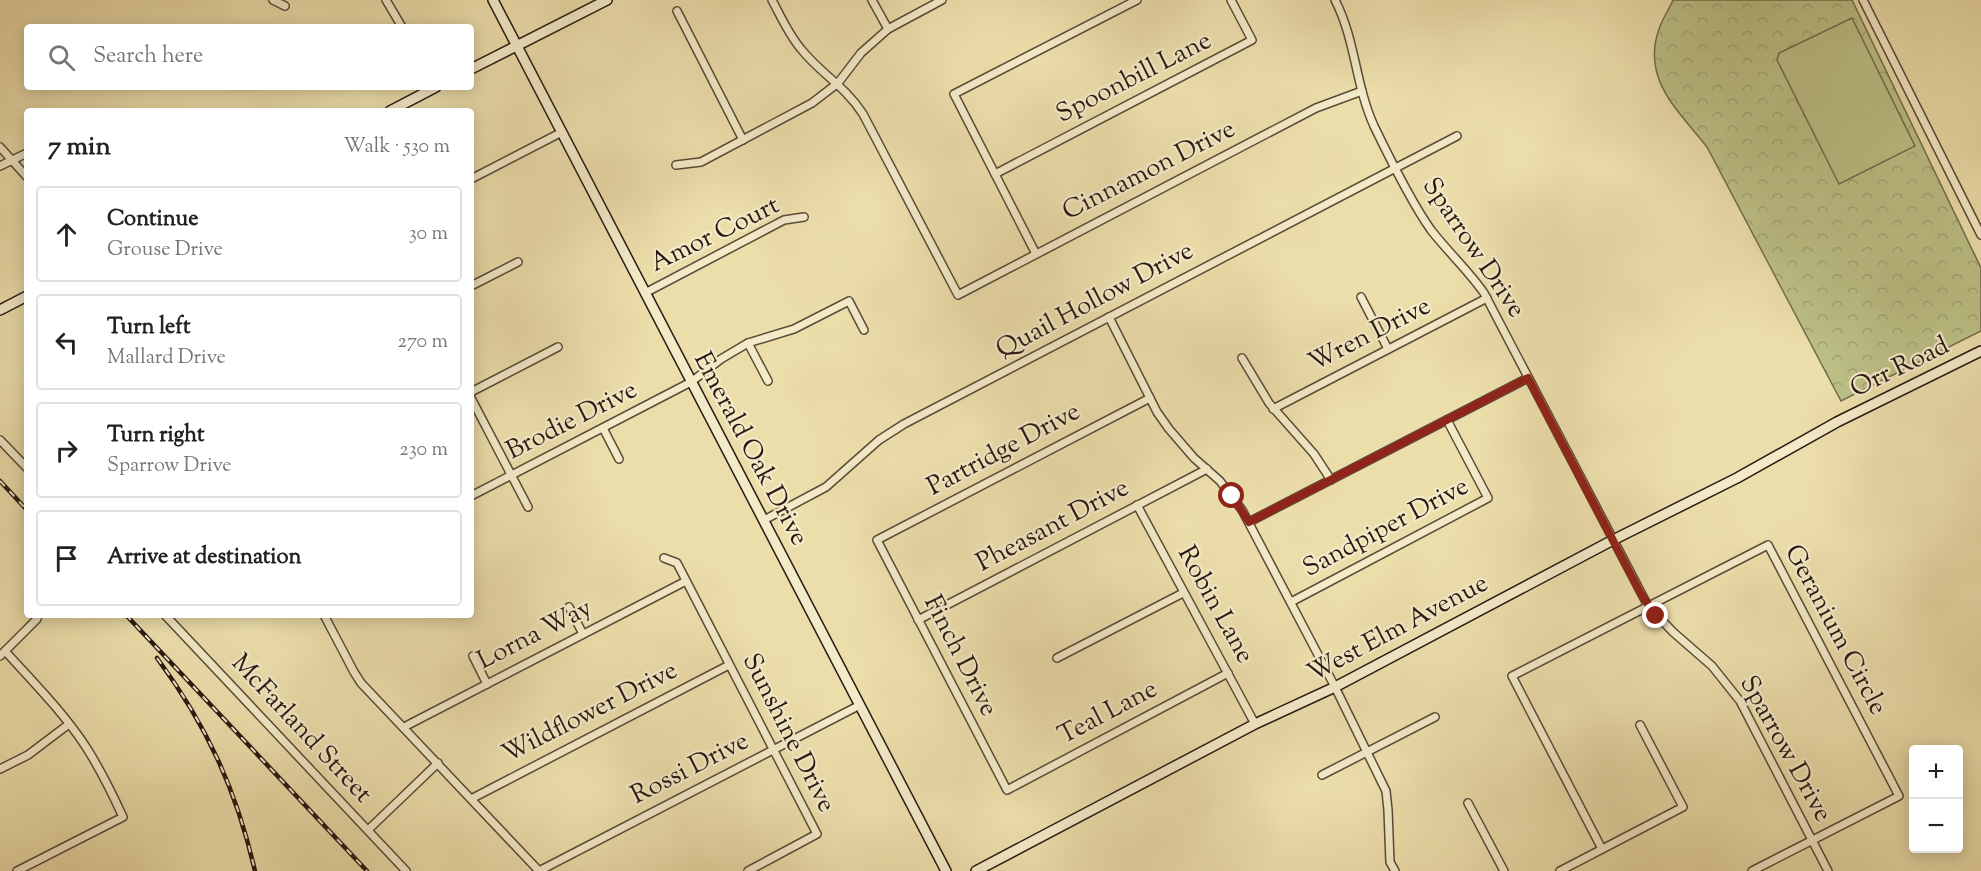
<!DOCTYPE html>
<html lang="en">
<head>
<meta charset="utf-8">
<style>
	body { margin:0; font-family:"Sorts Mill Goudy",serif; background:#f6f6f6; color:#222 }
	.controls { position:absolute; right:18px; bottom:18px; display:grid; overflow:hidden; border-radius:6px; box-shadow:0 3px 15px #0003 }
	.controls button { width:54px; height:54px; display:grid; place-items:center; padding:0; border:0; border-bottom:2px solid #e0e0e0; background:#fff; color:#222; font:30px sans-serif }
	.stop { position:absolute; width:18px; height:18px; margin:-14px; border:4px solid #8f2418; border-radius:50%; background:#fff }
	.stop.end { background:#8f2418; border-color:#fff; box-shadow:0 2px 6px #0008 }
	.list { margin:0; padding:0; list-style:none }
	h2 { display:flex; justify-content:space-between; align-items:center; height:78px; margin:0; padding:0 24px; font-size:26px }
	h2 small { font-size:20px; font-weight:400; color:#767676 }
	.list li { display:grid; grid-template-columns:39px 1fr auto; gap:18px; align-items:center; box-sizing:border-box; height:96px; margin:0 12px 12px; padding:0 12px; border:2px solid #e0e0e0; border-radius:6px }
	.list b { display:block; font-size:22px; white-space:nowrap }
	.list p { margin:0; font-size:20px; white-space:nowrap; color:#767676 }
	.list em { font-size:20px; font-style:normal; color:#767676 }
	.icon { flex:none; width:33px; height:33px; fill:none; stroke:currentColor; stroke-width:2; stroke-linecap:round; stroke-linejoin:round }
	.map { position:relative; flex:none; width:1981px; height:871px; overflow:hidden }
	.search { position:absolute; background:#fff; box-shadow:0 3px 15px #0003; left:24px; top:24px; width:450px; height:66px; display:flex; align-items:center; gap:15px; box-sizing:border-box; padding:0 21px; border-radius:6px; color:#767676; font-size:22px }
	.panel { position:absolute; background:#fff; box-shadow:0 3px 15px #0003; left:24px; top:108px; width:450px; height:510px; border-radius:6px }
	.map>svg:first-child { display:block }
	.park { fill:url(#park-crowns); stroke:#726c4c; stroke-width:1.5 }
	.pitch { fill:#bcc086; stroke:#726c4c; stroke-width:1.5 }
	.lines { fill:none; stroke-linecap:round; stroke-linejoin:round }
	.street-casing { stroke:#5a4a38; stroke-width:10 }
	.secondary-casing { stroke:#291912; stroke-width:12 }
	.street { stroke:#f3eac8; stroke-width:7 }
	.secondary { stroke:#f3eac8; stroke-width:9 }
	.rail-casing { stroke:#291912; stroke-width:4.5 }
	.rail { stroke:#f3eac8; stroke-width:2; stroke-dasharray:7; stroke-linecap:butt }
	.route { stroke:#8f2418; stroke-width:8 }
	.labels { text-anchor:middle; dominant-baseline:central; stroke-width:4.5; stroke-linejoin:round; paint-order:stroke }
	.street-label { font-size:26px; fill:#291912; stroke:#f3eac8 }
</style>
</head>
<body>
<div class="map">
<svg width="1981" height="871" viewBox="0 0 1981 871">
	<defs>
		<pattern id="park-crowns" width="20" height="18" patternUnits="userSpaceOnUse" patternTransform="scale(1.5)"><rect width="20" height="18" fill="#bcc086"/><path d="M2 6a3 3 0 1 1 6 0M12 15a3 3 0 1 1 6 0" fill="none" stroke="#a2a473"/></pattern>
	</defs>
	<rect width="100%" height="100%" fill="#ecdeab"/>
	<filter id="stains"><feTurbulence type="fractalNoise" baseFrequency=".00333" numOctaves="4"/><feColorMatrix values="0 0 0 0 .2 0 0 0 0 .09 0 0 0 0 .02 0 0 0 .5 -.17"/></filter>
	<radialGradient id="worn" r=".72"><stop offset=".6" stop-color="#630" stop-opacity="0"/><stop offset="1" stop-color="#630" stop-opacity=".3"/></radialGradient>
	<path class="park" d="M1673,0H1852L1981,268V331L1841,401L1707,147C1679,111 1641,80 1659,29C1662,19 1669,10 1673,0Z"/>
	<polygon class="pitch" points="1852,18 1915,146 1839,184 1777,60 1779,53"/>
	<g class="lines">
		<defs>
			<g id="street">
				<polyline points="273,0 285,6"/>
				<polyline points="386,0 402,27"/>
				<path d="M772,0C781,17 789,35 801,49C821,74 844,85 863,114L958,295L1316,108L1362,91"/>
				<polyline points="872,0 888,29"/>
				<path d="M1335,0C1356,41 1355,84 1374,126C1389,157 1411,202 1431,230C1448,252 1468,270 1484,293L1648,606L1673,632L1712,666L1740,701L1828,871"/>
				<polyline points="1863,0 1981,235"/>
				<polyline points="677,11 743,140"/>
				<polyline points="0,147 27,177"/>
				<polyline points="676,165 701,162 812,103 838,83 861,53 888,29 942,0"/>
				<polyline points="0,166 27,153"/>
				<polyline points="995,174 1252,40 1231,0"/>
				<polyline points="471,179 562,132"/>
				<polyline points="1036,254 954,94 1137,0"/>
				<polyline points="471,286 518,262"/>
				<polyline points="645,293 784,220 804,217"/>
				<polyline points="1361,297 1388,349"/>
				<polyline points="1109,317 1157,412 1169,429 1194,458 1220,481 1242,510 1335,687 1386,791 1388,810 1390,862 1395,871"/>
				<polyline points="748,343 768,381"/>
				<polyline points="1242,358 1269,403 1314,454 1331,480"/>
				<polyline points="471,392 558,347"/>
				<polyline points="471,398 528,507"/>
				<polyline points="1150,398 877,540 1007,790 1228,673"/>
				<polyline points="1273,409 1487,298"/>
				<polyline points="603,428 619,459"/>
				<polyline points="0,440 27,468"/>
				<polyline points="471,496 691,382 721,359 748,343 794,329 849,301 864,330"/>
				<polyline points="1137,505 1255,724"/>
				<polyline points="764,520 826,487 879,440 904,424 1457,136"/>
				<polyline points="1249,522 1528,378"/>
				<polyline points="664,558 677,563 817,834 748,871"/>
				<polyline points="1291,602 1488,498 1447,420"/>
				<polyline points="569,607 583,634"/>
				<polyline points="165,615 406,871"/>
				<polyline points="324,615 354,672 361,683 539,871"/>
				<polyline points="918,620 1207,469"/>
				<path d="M5,651C33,682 63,712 86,747C100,769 112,793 123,817L17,871"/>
				<polyline points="0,656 37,619"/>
				<polyline points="473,656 487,684"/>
				<polyline points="1057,658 1183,593"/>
				<polyline points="404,727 686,581"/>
				<polyline points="0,769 28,755 69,724"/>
				<polyline points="1322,775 1435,717"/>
				<polyline points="471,799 729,665"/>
				<polyline points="1468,803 1504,871"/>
				<polyline points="368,830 438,763"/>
				<polyline points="1602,849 1512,676 1768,545 1899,796 1752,871"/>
				<polyline points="539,871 860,705"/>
				<polyline points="1560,871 1683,807 1640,725"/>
			</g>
			<g id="secondary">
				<polyline points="493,0 946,871"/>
				<polyline points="471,69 607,0"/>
				<polyline points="390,111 436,87"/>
				<polyline points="0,310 27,296"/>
				<polyline points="976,871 1255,724 1335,687 1613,540 1737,478 1837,422 1981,351"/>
			</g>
		</defs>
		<use href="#street" class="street-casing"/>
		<use href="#secondary" class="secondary-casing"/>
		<use href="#street" class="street"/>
		<use href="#secondary" class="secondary"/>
		<defs>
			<g id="rail">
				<polyline points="0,481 27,510"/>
				<polyline points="126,615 367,871"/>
				<path d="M157,658C207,726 236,789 255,871"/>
			</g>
		</defs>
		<use href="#rail" class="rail-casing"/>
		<use href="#rail" class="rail"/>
	</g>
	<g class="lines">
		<polyline class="route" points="1232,496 1249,522 1528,378 1641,594 1656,616"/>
	</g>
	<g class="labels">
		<g class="street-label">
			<text transform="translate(1134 78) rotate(-27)">Spoonbill Lane</text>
			<text transform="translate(1149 171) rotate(-27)">Cinnamon Drive</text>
			<text transform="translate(715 235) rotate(-26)">Amor Court</text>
			<text transform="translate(1473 248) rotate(56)">Sparrow Drive</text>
			<text transform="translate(1095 301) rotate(-28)">Quail Hollow Drive</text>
			<text transform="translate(1370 335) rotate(-27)">Wren Drive</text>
			<text transform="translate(1900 368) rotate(-26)">Orr Road</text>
			<text transform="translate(572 421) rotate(-27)">Brodie Drive</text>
			<text transform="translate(750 449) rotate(62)">Emerald Oak Drive</text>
			<text transform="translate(1004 450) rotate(-28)">Partridge Drive</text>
			<text transform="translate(1053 526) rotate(-28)">Pheasant Drive</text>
			<text transform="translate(1386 528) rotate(-28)">Sandpiper Drive</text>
			<text transform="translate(1215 605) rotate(61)">Robin Lane</text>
			<text transform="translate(1398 629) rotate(-28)">West Elm Avenue</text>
			<text transform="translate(1835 630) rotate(62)">Geranium Circle</text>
			<text transform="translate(535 635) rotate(-27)">Lorna Way</text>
			<text transform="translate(960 656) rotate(63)">Finch Drive</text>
			<text transform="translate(590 713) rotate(-27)">Wildflower Drive</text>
			<text transform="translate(1108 713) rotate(-28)">Teal Lane</text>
			<text transform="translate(301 729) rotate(47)">McFarland Street</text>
			<text transform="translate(788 733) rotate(63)">Sunshine Drive</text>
			<text transform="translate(1785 749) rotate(61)">Sparrow Drive</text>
			<text transform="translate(690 769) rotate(-27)">Rossi Drive</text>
		</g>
	</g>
	<rect width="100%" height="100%" filter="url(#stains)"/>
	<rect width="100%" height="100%" fill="url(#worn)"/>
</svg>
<div class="controls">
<button>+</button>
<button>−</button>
</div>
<div class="stop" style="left:1232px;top:496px"></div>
<div class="stop end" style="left:1656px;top:616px"></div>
<div class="search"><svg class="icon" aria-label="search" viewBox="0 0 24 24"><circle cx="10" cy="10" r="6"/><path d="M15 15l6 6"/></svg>Search here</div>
<section class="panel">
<h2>7 min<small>Walk · 530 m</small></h2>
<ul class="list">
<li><svg class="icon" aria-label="ahead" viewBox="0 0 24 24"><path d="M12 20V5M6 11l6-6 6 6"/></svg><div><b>Continue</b><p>Grouse Drive</p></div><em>30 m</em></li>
<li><svg class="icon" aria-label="left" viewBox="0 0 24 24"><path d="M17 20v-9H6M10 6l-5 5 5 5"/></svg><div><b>Turn left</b><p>Mallard Drive</p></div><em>270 m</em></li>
<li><svg class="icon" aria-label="right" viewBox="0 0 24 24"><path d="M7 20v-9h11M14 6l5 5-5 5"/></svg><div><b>Turn right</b><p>Sparrow Drive</p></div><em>230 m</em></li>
<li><svg class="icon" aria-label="arrive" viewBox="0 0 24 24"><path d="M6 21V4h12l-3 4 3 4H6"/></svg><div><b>Arrive at destination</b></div></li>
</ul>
</section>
</div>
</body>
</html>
